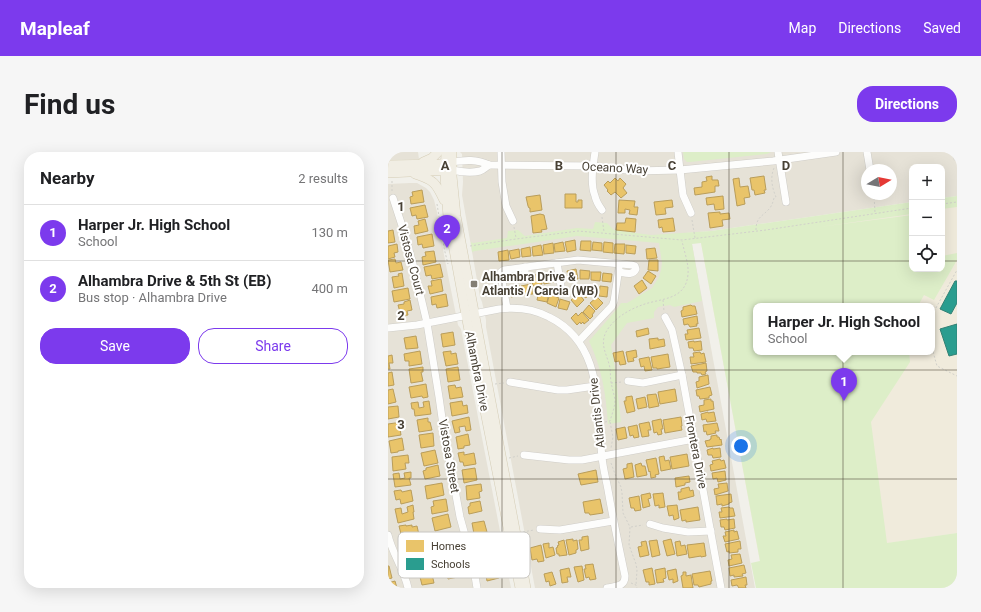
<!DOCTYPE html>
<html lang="en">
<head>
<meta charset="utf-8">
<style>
	body { margin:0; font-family:Roboto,sans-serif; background:#f6f6f6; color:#202124 }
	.controls { position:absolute; right:12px; top:12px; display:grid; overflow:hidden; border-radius:8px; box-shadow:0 4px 16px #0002 }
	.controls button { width:36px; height:36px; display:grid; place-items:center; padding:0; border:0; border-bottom:1px solid #e0e0e0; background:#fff; color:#202124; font:20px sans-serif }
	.compass { position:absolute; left:473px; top:12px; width:36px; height:36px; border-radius:50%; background:#fff; box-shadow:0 4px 16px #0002; rotate:80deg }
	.you { position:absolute; left:353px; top:294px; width:14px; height:14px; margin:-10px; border:3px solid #fff; border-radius:50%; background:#1a73e8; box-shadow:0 0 0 6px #1a73e833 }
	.badge { display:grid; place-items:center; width:26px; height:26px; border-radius:50%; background:#7c3aed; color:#fff; font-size:13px; font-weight:700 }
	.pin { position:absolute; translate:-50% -33px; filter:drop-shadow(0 1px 2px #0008) }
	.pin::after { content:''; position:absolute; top:21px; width:14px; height:12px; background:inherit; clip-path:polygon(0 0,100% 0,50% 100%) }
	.popup { position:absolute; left:365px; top:151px; width:182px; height:52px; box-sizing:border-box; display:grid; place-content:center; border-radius:8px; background:#fff; filter:drop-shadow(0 1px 3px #0005); font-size:13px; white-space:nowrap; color:#757577 }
	.popup b { font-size:15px; color:#202124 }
	.popup::after { content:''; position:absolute; left:50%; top:100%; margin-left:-8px; border:8px solid transparent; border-top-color:#fff }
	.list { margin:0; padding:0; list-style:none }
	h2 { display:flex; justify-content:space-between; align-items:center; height:52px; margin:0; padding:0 16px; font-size:17px }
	h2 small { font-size:13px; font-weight:400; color:#757577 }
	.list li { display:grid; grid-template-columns:26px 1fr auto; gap:12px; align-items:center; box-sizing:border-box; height:56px; padding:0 16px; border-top:1px solid #e0e0e0 }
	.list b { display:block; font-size:15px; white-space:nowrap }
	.list p { margin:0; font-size:13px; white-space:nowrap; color:#757577 }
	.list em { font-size:13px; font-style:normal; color:#757577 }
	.actions { display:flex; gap:8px; padding:12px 16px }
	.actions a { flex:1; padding:9px 0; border:1px solid #7c3aed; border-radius:16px; text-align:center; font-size:14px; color:#7c3aed }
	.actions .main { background:#7c3aed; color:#fff }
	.icon { flex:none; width:22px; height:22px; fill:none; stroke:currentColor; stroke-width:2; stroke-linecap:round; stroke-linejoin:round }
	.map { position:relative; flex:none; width:569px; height:436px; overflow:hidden; border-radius:16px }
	header { display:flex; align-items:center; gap:24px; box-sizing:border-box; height:56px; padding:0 20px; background:#7c3aed; color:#fff }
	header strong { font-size:19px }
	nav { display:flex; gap:22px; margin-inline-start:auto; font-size:14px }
	.intro { display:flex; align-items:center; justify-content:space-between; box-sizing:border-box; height:96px; padding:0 24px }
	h1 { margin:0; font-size:28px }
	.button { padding:10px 18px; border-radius:16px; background:#7c3aed; color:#fff; font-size:14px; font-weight:700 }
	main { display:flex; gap:24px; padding:0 24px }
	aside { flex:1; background:#fff; border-radius:16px; box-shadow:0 4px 16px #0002 }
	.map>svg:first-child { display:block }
	.residential { fill:#e6e2d7; fill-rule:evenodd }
	.education { fill:#f0ebdc; fill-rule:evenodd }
	.green { fill:#ddeec8 }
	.homes { fill:#e9c46a; stroke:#b99d5a }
	.schools { fill:#2a9d8f; stroke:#338174 }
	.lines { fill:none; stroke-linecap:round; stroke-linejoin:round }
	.minor-casing { stroke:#cfcdc8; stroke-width:8 }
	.major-casing { stroke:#d5cdb6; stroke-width:10 }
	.path { stroke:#d1d0ca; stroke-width:1; stroke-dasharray:2 2; stroke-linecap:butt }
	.minor { stroke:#fdfdfc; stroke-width:7 }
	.major { stroke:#f1eee4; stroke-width:9 }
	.grid { fill:none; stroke:#484135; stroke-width:1; stroke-opacity:0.55 }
	.poi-dot { fill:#837e74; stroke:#fff; stroke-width:1.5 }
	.labels { text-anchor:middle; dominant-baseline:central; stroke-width:4; stroke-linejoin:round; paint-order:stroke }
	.street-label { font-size:12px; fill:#484135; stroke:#fff }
	.poi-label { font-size:12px; font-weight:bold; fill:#484135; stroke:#fff; text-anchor:start }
	.key { fill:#fff; stroke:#c8c6c2; stroke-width:1 }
	.key-label { font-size:11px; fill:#484135 }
	.grid-label { font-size:13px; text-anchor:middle; font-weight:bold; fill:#484135; stroke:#fff; stroke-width:4; stroke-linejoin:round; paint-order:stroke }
</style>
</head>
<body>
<header>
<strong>Mapleaf</strong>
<nav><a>Map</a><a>Directions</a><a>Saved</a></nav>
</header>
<div class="intro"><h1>Find us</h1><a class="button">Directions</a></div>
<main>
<aside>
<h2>Nearby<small>2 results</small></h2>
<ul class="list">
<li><span class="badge">1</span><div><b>Harper Jr. High School</b><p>School</p></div><em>130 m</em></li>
<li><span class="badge">2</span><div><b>Alhambra Drive &amp; 5th St (EB)</b><p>Bus stop · Alhambra Drive</p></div><em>400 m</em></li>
</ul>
<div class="actions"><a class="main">Save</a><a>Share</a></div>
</aside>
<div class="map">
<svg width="569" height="436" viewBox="0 0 569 436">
	<rect width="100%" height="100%" fill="#f1f0ea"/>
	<g class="residential">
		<polygon points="0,0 30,0 31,7 0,8"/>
		<path d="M72,0H569V44L554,46V15H524V50L323,79L299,81L304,92L367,436H147L98,175V168L94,150L92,145L74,43L75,30L74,2ZM479,18H503V42H479Z"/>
		<polygon points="22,31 29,31 38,36 42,40 46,48 49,60 56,103 70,173 73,177 123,436 0,436 0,32"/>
	</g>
	<path class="education" d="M569,53V381L372,410L313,91L524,60V117H554V55ZM368,154H544V200H368Z"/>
	<g class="green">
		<polygon points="295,0 383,0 379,2 302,10 299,10 296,7"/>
		<polygon points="569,44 569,55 554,57 554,46"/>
		<path d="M524,50V62L431,75L524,63V117H554V104L569,101V108L546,148L536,143L530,154H368V200H521L522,210L483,270L499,391L569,381V436H368L363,411L372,409L313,91L304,92L314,149L286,155L282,153L270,155L266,160V166L239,171L223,193L227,217L233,270L220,272C218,243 214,216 201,189L229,157L233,151H239L264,136L271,125L273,118L274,111L271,91L189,84L87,99L84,100L83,90L85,91L119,86L120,79L130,78L137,84L189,76L205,77L207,70L219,71L226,78L263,83L323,79Z"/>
	</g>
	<g class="homes">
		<polygon points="324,24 324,28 330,28 331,34 327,34 327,40 307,43 306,36 314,35 314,30 319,29 318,25"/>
		<polygon points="376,24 378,38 376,38 377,41 367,43 366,38 364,38 362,26"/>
		<polygon points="227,26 230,29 232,26 238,32 235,36 239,41 233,46 227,40 223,43 219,39 220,38 216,33 220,29 222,31"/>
		<polygon points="351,26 352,35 360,34 362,45 356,46 357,52 349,54 345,27"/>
		<polygon points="34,38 36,50 23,52 22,45 25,44 24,40"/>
		<polygon points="177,42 188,42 188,50 190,50 190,48 194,48 194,56 177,56"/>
		<polygon points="152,43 154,58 142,60 142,56 141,56 140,54 138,45"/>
		<polygon points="335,44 336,57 327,58 326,52 319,53 318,46"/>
		<polygon points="231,48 247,49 246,55 250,55 249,63 241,62 242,58 237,57 237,61 230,61"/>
		<polygon points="284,48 285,55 277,56 278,62 268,63 266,50"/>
		<polygon points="37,53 40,65 29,67 28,63 24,64 22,56"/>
		<polygon points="332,60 332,62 341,61 342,67 334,68 335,74 322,76 320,61"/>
		<polygon points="152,62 156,63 159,77 153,78 154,80 145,81 143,64"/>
		<polygon points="238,66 248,67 247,80 228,78 229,71 237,71"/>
		<polygon points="285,66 287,79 275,80 274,75 271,76 270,68"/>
		<polygon points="37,67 40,79 27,82 26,74 31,73 30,69"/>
		<polygon points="5,78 7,90 0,91 0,79"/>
		<polygon points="44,82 46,94 35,96 34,92 30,93 29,85"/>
		<polygon points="187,88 188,98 179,100 177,90"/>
		<polygon points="193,89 203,89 203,99 192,98"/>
		<polygon points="175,90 177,99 167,100 166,92"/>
		<polygon points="205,90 214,91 214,99 204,98"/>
		<polygon points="216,90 225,91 225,101 215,100"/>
		<polygon points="165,91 166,101 156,102 155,93"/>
		<polygon points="9,92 10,100 6,101 7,105 0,107 0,94"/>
		<polygon points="227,92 237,92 236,102 226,101"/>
		<polygon points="153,93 155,103 145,104 144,95"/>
		<polygon points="238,93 248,94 247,102 238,101"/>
		<polygon points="142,95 143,104 134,105 133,97"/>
		<polygon points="267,96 269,106 259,107 258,97"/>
		<polygon points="131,97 132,105 123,107 121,99"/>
		<polygon points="120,98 121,108 111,109 110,100"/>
		<polygon points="46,99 48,110 35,113 34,105 38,104 37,100"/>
		<polygon points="7,107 8,111 13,110 15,118 2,120 0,108"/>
		<polygon points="261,108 270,108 270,119 260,118"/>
		<polygon points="52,112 55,125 44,127 43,123 38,124 36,115"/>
		<polygon points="188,117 190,127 181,128 179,119"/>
		<polygon points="192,118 202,119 201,127 192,127"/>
		<polygon points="260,119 268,124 263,132 255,126"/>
		<polygon points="203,120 213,120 212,129 203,128"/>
		<polygon points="14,121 16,134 6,136 4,125 11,124 10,122"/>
		<polygon points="164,121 166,130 156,132 154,122"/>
		<polygon points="215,121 224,122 223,130 214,129"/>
		<polygon points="153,122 154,132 145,134 143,125 148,125 147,123"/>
		<polygon points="53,127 55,139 42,142 40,134 44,134 43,129"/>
		<polygon points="254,128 259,136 251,142 246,134"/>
		<polygon points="143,132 145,142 135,143 133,134"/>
		<polygon points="196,133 203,138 198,146 191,141"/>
		<polygon points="132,134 133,143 123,145 122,136"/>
		<polygon points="212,134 220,135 219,145 211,144"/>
		<polygon points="20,136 22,147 6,150 4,139"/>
		<polygon points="151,139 161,141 159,150 149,148"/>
		<polygon points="190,141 196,148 189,155 183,148"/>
		<polygon points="58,142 60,154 49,156 48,152 44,153 43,145"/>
		<polygon points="162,142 171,146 168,155 159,151"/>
		<polygon points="209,145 215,151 208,158 202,151"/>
		<polygon points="172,147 182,150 179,158 170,156"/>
		<polygon points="22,148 24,158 19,159 20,163 13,164 10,153 16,152 16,150"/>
		<polygon points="201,153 207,159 204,163 205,164 202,167 195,160"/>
		<polygon points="303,153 304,154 307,154 309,162 294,165 293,159 295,158 295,155"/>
		<polygon points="194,160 201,168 196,172 195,170 193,172 192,170 189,173 183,166 188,161 190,164"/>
		<polygon points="309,164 310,172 308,172 309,174 302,175 300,172 296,173 295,167"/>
		<polygon points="260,176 261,182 249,185 248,179"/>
		<polygon points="311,176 313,186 298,188 297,182 300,182 299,178"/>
		<polygon points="65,180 67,193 55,195 53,182"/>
		<polygon points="28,184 30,196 18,197 16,186"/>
		<polygon points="270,186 270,188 276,187 277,194 262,197 261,187"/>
		<polygon points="306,189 306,190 313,189 314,198 306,199 305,196 301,196 300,190"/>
		<polygon points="248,198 249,205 245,206 246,209 240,210 238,200"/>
		<polygon points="32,199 34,212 21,214 21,209 17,209 16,202"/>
		<polygon points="63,199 63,202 68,201 70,212 58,214 55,200"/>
		<polygon points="235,199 238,212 232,213 231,209 227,210 225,201"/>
		<polygon points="312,200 313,202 316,201 318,210 303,212 302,205 306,205 305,201"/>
		<polygon points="280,202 282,215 269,217 269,216 265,216 263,205"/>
		<polygon points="4,203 5,211 1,211 2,217 0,217 0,204"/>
		<polygon points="261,205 264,218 257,219 256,214 253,215 251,207"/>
		<polygon points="318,211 319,219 317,220 318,222 314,223 313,221 309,221 309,220 305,220 303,214"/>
		<polygon points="35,215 35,220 33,220 35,229 23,231 21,217"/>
		<polygon points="70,215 72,228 60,230 58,217"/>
		<polygon points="4,220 6,233 0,234 0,221"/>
		<polygon points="320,223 321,232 309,236 308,230 311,229 311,225"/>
		<polygon points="38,232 40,245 35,246 34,244 23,246 21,235"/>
		<polygon points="67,233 68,236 73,235 75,245 62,247 60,234"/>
		<polygon points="322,235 324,243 321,244 321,246 312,247 311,244 309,244 308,238"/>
		<polygon points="5,237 8,250 0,252 0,238"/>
		<polygon points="287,237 289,249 272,252 270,240"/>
		<polygon points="268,242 271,254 261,256 259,243"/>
		<polygon points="244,244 247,259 239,261 236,249 238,249 238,245"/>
		<polygon points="257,245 259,255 250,257 248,247"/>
		<polygon points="323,247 323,249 325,249 326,257 312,260 311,254 316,253 316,248"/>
		<polygon points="41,249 43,262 27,264 26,257 24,257 23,251 30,250 31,256 36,255 35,250"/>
		<polygon points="74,249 75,254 79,253 80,261 64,264 62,251"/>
		<polygon points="10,254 11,265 0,267 0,255"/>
		<polygon points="320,260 320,261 326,260 328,269 319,270 318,267 314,268 313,262"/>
		<polygon points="81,265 83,278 78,279 77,274 71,275 72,280 67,281 64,269"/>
		<polygon points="293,265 294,274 293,274 294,278 277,281 275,268"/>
		<polygon points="40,266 40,270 42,270 44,278 31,280 29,268"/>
		<polygon points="273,267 275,277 273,277 274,282 270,283 269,280 266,281 264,269"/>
		<polygon points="14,270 15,277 12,277 13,283 0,285 0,272"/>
		<polygon points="261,270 263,278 260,278 261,284 254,285 251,272"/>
		<polygon points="329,271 331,279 327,279 328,281 319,283 318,279 316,280 315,273"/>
		<polygon points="249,273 251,285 246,286 245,283 242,284 240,275"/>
		<polygon points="237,275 239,286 230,288 228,277"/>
		<polygon points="45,281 46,294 33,296 31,283"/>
		<polygon points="80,282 82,293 76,294 76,296 70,297 68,285"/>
		<polygon points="329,283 329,285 331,285 332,288 333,287 334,293 319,295 317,289 322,288 322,287 323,287 323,284"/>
		<polygon points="14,286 16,298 10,299 10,300 3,301 1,289"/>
		<polygon points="325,296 325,297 332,296 333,305 325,306 324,303 320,303 319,298"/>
		<polygon points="47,298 50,311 36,314 33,301"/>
		<polygon points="76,300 76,303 86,301 88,312 76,314 75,310 72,310 70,301"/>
		<polygon points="299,302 301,314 284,317 282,305"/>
		<polygon points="20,303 21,311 17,311 18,317 5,319 4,305"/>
		<polygon points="276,304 277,309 281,308 283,317 273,319 271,305"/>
		<polygon points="268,306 271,322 267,323 268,325 263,326 262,319 261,320 258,308"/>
		<polygon points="332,307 333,309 336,308 338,316 323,319 322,313 325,312 324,309"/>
		<polygon points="244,311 246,325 237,327 235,317 239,316 239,312"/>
		<polygon points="253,311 254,314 257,314 259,323 249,325 247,313"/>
		<polygon points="50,313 52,324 37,327 35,319 38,318 38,316"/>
		<polygon points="87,316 89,328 76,331 74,318"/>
		<polygon points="208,318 210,330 193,333 190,322"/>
		<polygon points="337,319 338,328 330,330 329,326 325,327 324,321"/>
		<polygon points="23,320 23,326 21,326 23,333 7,335 5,322 11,321 12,327 17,326 16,321"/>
		<polygon points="301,324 302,330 297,331 297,333 288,335 287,326"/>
		<polygon points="54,331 56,343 39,347 37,334"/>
		<polygon points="339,331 340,339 327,343 326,337 331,336 330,332"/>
		<polygon points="93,332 94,339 91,340 92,346 79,348 78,334"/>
		<polygon points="301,335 302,339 305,338 306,344 291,348 290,340 293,340 293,337"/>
		<polygon points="13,338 14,340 23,338 25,349 13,352 12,347 8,348 6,339"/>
		<polygon points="262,341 263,346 260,347 262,354 255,356 253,343"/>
		<polygon points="275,341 277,355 271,356 271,353 267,354 265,342"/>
		<polygon points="343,342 344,350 341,351 341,352 334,354 334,352 329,353 328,344"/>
		<polygon points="251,344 253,358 247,359 246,356 243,356 241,346"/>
		<polygon points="58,347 60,359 44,362 43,355 46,354 45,349"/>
		<polygon points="212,347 215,361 202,363 201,361 197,361 195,350"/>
		<polygon points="92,349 94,359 81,362 80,355 82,354 82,351"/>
		<polygon points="25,353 26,360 25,360 26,367 10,371 7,357 13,356 14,362 20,360 19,355"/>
		<polygon points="289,353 291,366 286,368 285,363 281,364 279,354"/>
		<polygon points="310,355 312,368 298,370 298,368 294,369 292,358"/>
		<polygon points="341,355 342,356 345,356 347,364 332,366 331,360 334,360 333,356"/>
		<polygon points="60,362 63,375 47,379 44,366"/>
		<polygon points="339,367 339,368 346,367 347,376 337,378 336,375 333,375 332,368"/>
		<polygon points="96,369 99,380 86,382 84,371"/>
		<polygon points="18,373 18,374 24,373 24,375 29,374 31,383 14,386 11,374"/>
		<polygon points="346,378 346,380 349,379 351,387 337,390 335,384 338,384 337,380"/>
		<polygon points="64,382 66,393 52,396 50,384"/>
		<polygon points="100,383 101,388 104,387 106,395 90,398 87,386"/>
		<polygon points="200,384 201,397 193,399 191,388 194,388 194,385"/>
		<polygon points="34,386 37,398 19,403 16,390 22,388 23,393 28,392 27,388"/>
		<polygon points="185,387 185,389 189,388 190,397 188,398 188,401 181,403 178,388"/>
		<polygon points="283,387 287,402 279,404 275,389"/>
		<polygon points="176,388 179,403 171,404 171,402 169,402 168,396 170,395 169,394 171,393 170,390"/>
		<polygon points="269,388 272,403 264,405 261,389"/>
		<polygon points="258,389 261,403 252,405 250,395 254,394 253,390"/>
		<polygon points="292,389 293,394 297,393 299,402 289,404 287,390"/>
		<polygon points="352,389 353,397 350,397 350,400 341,401 341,399 339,400 337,392"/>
		<polygon points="161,391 161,396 165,395 167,403 158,406 155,392"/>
		<polygon points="316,391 318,404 313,405 313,404 301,406 299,393"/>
		<polygon points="153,393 156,409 150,410 149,407 144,408 142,396"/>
		<polygon points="68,397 71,409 55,412 54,408 55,408 54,400"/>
		<polygon points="105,399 108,412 94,415 93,410 96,409 94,402"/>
		<polygon points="352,402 354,411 341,414 340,408 344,407 343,403"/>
		<polygon points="30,404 30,407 40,404 42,414 30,417 29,413 25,414 23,405"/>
		<polygon points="205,412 208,427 202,428 201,425 198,426 196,417 198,417 197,413"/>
		<polygon points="66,413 67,416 74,414 75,424 60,427 57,415"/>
		<polygon points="356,413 358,421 354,422 355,424 346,425 346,423 342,424 341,416"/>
		<polygon points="0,414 1,414 4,426 0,427"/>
		<polygon points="194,414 196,428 190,430 186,415"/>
		<polygon points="109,416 111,426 99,429 97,418"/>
		<polygon points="181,416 183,425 179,425 180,430 174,431 172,418"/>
		<polygon points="264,416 267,432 261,433 261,430 258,430 255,418"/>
		<polygon points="277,416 278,426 275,427 276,430 269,431 267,418"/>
		<polygon points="288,417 290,429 285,431 285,427 281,428 279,419"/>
		<polygon points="43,418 46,431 34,433 32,425 29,425 28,421"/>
		<polygon points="322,419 324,429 323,429 323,432 311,435 310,433 306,433 304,422"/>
		<polygon points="164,420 168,432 162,434 161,429 158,430 156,422"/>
		<polygon points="295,420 298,420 298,424 303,423 305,436 295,436 293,424 295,423"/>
		<polygon points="358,425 359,433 357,433 358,436 351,436 349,433 344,434 343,428"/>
		<polygon points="7,429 9,436 0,436 0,431"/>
	</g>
	<g class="schools">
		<polygon points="567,129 569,129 569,151 563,162 552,157"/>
		<polygon points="569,172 569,202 561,204 552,177"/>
	</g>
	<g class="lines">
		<defs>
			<g id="minor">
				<polyline points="113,0 114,30 118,54 125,69"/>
				<path d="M207,0C205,13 202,32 207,44C208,49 211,54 214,58"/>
				<polyline points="290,0 292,18 295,43 303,61"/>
				<polyline points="390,0 398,50"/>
				<polyline points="479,0 482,18"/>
				<polyline points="568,0 569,5"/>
				<path d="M64,10C77,8 89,7 101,13L205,14L247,19L292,18L385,9L448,0"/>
				<path d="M64,18C73,20 84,21 92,19C95,18 98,15 101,13"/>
				<polyline points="5,46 17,83 26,116 39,171 51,245 55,273 72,365 85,412 89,436"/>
				<polyline points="169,111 173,134"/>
				<polyline points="113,128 134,125 137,120 137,115"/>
				<path d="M119,156L113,124V120L116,118L190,108L244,113L247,114L248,117C245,124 237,121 231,120"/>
				<polyline points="277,165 284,178 294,223 333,436"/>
				<path d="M0,176L29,173L111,157C128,155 146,157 161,165C216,192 208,254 214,305C215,316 218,327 220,338C225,367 231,395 237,424C237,435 228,434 219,436"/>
				<polyline points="191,189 224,154 226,149 231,116"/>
				<polyline points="240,229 255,231 294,223"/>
				<polyline points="122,230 170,238 179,238 207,234"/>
				<polyline points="136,303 181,308 194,308 306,287"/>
				<polyline points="262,372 275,376 300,380 323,379"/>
				<polyline points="152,377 172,378 225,369"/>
				<path d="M0,383C4,401 16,417 20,436"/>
			</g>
			<g id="major">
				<polyline points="58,0 57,24 60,65 78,163 132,436"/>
				<polyline points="64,0 64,24 68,64 138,436"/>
				<polyline points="35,10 44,6 50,0"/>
				<polyline points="0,13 51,12 62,11"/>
				<polyline points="0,21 63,18"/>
				<path d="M27,22C46,28 48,31 56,48"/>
			</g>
		</defs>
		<use href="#minor" class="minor-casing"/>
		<use href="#major" class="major-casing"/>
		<g class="path">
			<polyline points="4,29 4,39"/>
			<polyline points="486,42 487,61"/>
			<polyline points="49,52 56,96 60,112"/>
			<polyline points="554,52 569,50"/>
			<polyline points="214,65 216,80"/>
			<polyline points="304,68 307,86"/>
			<polyline points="126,75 128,86"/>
			<path d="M368,78C368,65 374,65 382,56C384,53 385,50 386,46L388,45C384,36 382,25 386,16"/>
			<polyline points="82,94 128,87 190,79 294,88 378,78 524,56"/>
			<polyline points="275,148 276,159"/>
			<polyline points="544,163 569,118"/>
			<polyline points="544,196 549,214 569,224"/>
			<polyline points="223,231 234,230"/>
			<polyline points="107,232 116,231"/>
			<path d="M217,270L222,269C224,262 227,255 227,248C226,242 224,236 223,230C222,224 223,218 221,212C218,201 212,192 218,180C225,167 240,158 254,153C272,146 298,149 300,122C301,112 296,99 294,89"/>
			<polyline points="222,270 225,285 223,296"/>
			<polyline points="121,306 130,304"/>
			<polyline points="223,311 227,322 233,335 234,341 235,361 242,375 241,393 248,412 249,418 248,433"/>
			<polyline points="243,375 255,373"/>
			<polyline points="135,380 146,378"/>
			<polyline points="243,431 248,433 249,436"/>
		</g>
		<use href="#minor" class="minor"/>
		<use href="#major" class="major"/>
	</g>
	<path class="grid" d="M114,0V436M228,0V436M341,0V436M455,0V436M0,109H524M554,109H569M0,218H569M0,327H569"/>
	<rect class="poi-dot" x="82" y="128" width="8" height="8" rx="2"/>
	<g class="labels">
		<g class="street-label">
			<text transform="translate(227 16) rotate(3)">Oceano Way</text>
			<text transform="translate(23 108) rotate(75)">Vistosa Court</text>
			<text transform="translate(89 219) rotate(79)">Alhambra Drive</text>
			<text transform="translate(209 261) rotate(-96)">Atlantis Drive</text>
			<text transform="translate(308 300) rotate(79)">Frontera Drive</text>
			<text transform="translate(61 304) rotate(80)">Vistosa Street</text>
		</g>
		<g class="poi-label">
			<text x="94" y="125">Alhambra Drive &amp;<tspan x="94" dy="14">Atlantis / Carcia (WB)</tspan></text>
		</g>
	</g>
	<rect x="10" y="380" width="132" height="46" rx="6" class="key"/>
	<rect x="18" y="388" width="18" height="12" fill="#e9c46a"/>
	<rect x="18" y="406" width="18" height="12" fill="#2a9d8f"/>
	<g class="key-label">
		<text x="43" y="398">Homes</text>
		<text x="43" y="416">Schools</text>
	</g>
	<g class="grid-label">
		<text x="57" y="18">A</text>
		<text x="171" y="18">B</text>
		<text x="284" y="18">C</text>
		<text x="398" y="18">D</text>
		<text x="13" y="59">1</text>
		<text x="13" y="168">2</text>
		<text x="13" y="277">3</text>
	</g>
</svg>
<div class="controls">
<button>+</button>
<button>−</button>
<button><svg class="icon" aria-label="locate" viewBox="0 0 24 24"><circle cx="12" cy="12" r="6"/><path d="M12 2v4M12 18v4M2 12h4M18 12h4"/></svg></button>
</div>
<svg class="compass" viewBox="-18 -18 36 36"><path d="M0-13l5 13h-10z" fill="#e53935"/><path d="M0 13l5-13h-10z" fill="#757577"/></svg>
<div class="you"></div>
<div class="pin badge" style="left:456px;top:249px">1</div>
<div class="popup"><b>Harper Jr. High School</b>School</div>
<div class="pin badge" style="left:59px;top:96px">2</div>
</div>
</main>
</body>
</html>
